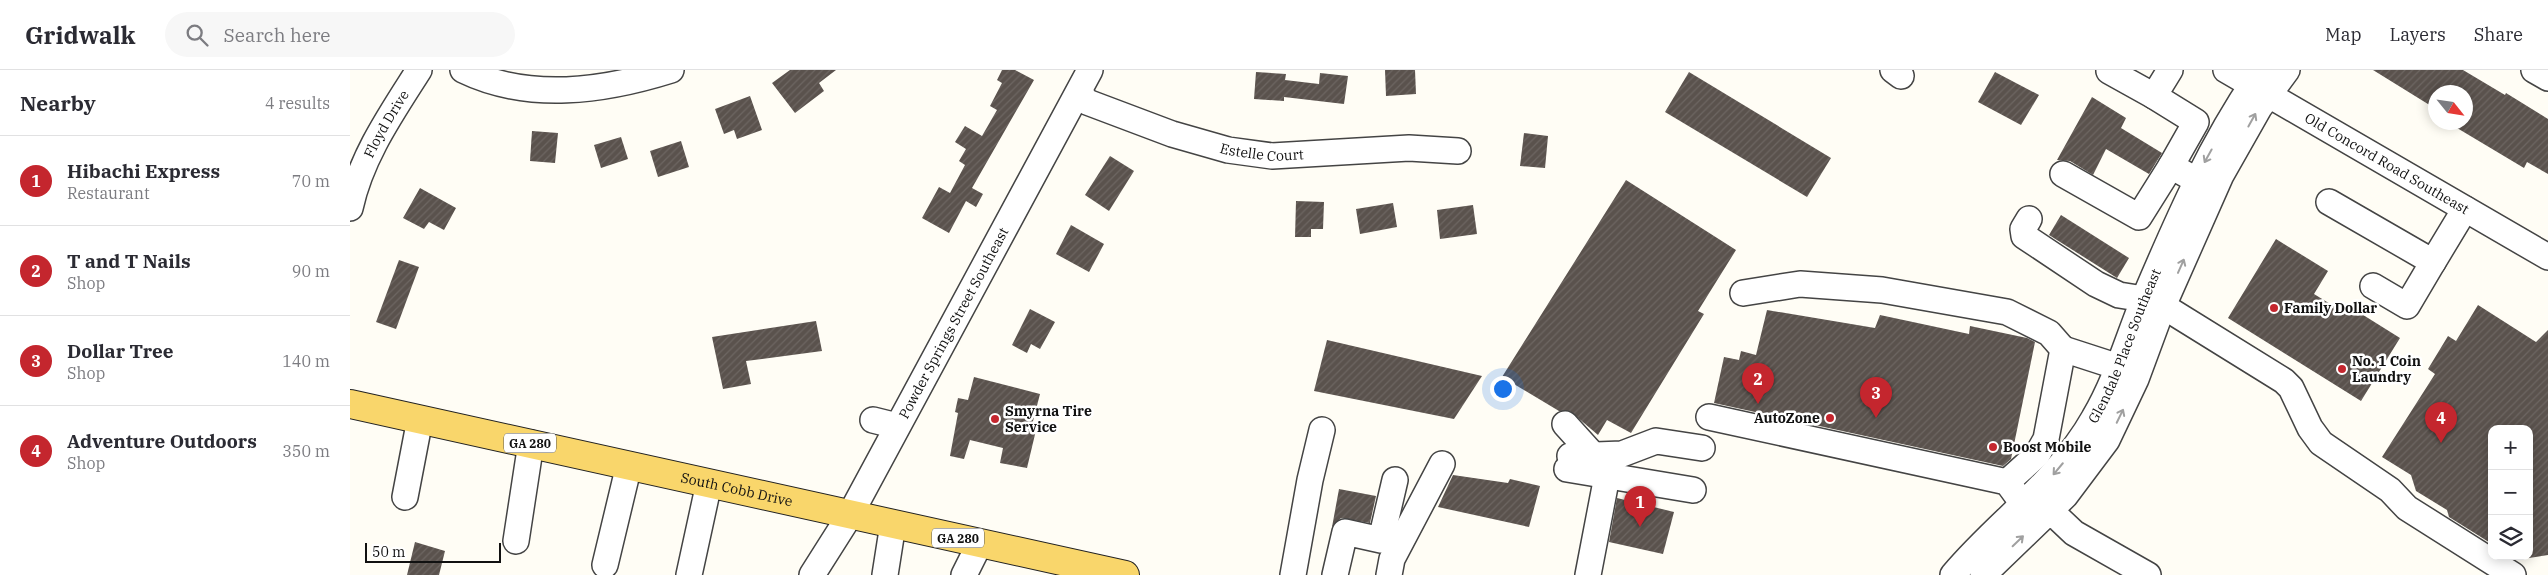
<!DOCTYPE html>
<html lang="en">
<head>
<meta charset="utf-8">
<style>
	body { margin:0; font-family:"IBM Plex Serif",serif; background:#f7f7f7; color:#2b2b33 }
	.controls { position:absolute; right:15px; bottom:15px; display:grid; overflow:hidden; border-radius:10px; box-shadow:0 2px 12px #0003 }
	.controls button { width:45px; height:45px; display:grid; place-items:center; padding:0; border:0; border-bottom:1px solid #e1e1e2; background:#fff; color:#2b2b33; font:25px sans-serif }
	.compass { position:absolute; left:2078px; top:15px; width:45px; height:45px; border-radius:50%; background:#fff; box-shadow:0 2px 12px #0003; rotate:120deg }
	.scale { position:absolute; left:15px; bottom:12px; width:136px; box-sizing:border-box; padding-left:5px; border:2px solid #111; border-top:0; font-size:14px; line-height:18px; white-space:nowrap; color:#111; -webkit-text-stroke:4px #fff; paint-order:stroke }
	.you { position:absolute; left:1152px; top:318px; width:18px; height:18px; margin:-12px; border:4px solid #fff; border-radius:50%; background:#1a73e8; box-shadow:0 0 0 8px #1a73e833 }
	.badge { display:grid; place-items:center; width:32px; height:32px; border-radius:50%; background:#c4262e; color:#fff; font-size:16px; font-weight:700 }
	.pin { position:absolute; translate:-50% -41px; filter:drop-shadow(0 1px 2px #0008) }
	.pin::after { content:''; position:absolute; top:26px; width:18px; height:15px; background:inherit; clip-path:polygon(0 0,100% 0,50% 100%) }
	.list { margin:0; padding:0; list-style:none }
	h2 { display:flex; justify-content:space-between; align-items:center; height:65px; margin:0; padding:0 20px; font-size:21px }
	h2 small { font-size:16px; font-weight:400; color:#7c7c81 }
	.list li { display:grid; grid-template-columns:32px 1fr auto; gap:15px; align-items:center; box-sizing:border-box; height:90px; padding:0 20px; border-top:1px solid #e1e1e2 }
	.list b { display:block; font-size:19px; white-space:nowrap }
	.list p { margin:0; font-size:16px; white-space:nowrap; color:#7c7c81 }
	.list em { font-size:16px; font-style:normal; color:#7c7c81 }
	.icon { flex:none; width:28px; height:28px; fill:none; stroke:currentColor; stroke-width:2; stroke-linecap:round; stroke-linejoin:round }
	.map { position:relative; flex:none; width:2198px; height:505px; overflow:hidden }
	header { display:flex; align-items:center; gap:30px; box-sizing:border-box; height:70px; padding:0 25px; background:#fff; border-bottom:1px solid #e1e1e2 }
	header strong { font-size:24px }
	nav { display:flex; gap:28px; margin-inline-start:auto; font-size:18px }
	.search { width:350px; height:45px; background:#f7f7f7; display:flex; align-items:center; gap:12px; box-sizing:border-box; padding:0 18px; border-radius:28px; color:#7c7c81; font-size:19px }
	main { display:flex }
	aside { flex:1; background:#fff }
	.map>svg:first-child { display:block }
	.building { fill:url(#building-hatch) }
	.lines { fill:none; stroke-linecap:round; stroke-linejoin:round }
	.minor-casing { stroke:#444; stroke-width:28 }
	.major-casing { stroke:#222; stroke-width:30 }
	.minor { stroke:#fff; stroke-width:25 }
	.major { stroke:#f9d66b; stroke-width:28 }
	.oneway { stroke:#a0a0a0 }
	.poi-dot { fill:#c4262e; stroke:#fff; stroke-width:2 }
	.labels { text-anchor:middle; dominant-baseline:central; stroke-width:5; stroke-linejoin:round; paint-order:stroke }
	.shield { fill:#fff; stroke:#585858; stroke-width:1 }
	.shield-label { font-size:12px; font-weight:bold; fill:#111 }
	.street-label { font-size:14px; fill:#111; stroke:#fff }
	.poi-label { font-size:14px; font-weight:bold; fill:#111; stroke:#fff; text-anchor:start }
</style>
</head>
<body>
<header>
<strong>Gridwalk</strong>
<div class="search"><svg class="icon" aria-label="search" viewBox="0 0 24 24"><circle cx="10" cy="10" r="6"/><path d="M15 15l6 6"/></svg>Search here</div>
<nav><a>Map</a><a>Layers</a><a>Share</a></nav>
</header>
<main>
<aside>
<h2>Nearby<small>4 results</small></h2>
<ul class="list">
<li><span class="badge">1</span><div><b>Hibachi Express</b><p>Restaurant</p></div><em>70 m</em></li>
<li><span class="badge">2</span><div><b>T and T Nails</b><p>Shop</p></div><em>90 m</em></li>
<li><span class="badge">3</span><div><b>Dollar Tree</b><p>Shop</p></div><em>140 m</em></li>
<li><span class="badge">4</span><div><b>Adventure Outdoors</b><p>Shop</p></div><em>350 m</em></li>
</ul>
</aside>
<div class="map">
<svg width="2198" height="505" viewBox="0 0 2198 505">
	<defs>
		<pattern id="building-hatch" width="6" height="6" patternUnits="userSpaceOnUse" patternTransform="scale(1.25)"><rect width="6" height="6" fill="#5a524d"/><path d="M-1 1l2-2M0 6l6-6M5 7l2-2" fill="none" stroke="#6d6662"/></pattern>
	</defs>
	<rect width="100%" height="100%" fill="#fffdf5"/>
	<g class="building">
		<polygon points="440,0 486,0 469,13 474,21 445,43 422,13"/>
		<polygon points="652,0 665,0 684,10 622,118 633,124 626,137 616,131 599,163 572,148 589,117 600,123 615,95 609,91 616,79 605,72 615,56 632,66 647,40 640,36 652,13 647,10"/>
		<polygon points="1035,0 1065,0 1066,24 1036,26"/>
		<polygon points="2023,0 2113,0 2155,25 2156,23 2198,49 2198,104 2177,92 2174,98 2097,52 2116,52 2116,22 2086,22 2086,39"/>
		<polygon points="906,2 936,4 935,10 969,14 970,3 998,6 994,34 934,27 934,31 904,29"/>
		<polygon points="1339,2 1481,88 1457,127 1315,42"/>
		<polygon points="1645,2 1689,25 1671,55 1628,32"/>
		<polygon points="400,26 412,60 387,69 384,60 374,64 365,39"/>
		<polygon points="1742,27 1776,48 1771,58 1812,83 1799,104 1756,79 1743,105 1720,91 1707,90"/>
		<polygon points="182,61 208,63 205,93 180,91"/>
		<polygon points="1174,63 1198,66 1195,98 1170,96"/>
		<polygon points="271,67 278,89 251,98 244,75"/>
		<polygon points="331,71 339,97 308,107 300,81"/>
		<polygon points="760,86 784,101 759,141 735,125"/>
		<polygon points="1276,110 1386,180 1348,241 1354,244 1281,363 1257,350 1248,365 1220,341 1209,341 1152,307"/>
		<polygon points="70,118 106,138 94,160 79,152 74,159 53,148"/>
		<polygon points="946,131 974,132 973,159 961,159 961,167 945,167"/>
		<polygon points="1043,133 1047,157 1010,164 1006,139"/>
		<polygon points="1123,135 1127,164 1090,169 1087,140"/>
		<polygon points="1711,145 1779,188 1767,208 1699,165"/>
		<polygon points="721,155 754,174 739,202 706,184"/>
		<polygon points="1926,169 1978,201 1964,224 1990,240 1994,233 2050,268 2011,331 1878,248"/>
		<polygon points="49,190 69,197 46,259 26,252"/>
		<polygon points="2128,235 2186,272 2198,260 2198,485 2179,488 2179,359 2142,359 2142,474 2099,447 2097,440 2066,421 2061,405 2032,387 2085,304 2078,299 2098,266 2106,271"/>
		<polygon points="680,239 705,252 690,279 681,274 677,283 662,275"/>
		<polygon points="1417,240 1525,258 1530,245 1619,264 1620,256 1677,268 1685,272 1661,389 1653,396 1364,333 1374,287 1389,290 1391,281 1406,285"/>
		<polygon points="466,251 472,281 396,291 401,314 373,319 362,267"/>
		<polygon points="977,270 1132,306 1104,349 964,321"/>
		<polygon points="624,307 690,324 682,355 687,356 677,398 650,393 653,378 620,370 614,389 600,386 608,343 605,342 608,328 618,330"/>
		<polygon points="1103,405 1158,413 1160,409 1190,416 1179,457 1088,437"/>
		<polygon points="989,419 1026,426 1020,453 991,448 982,457"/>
		<polygon points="1267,428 1324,442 1313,484 1259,472"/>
		<polygon points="65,472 95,481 89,505 57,505"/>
	</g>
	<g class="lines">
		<defs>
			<g id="minor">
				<path d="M113,0C179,32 254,21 321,0"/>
				<polyline points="1543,0 1551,6"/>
				<polyline points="1820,0 1804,26 1846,52 1821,96 1846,110"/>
				<path id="s1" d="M1876,0L2198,187"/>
				<polyline points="2184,0 2198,8"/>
				<polyline points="1759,1 1804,26"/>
				<path id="s2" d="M729,22L737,32L822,64L878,80L922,86L1059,78L1108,81"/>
				<polyline points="1713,104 1789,147 1821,96"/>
				<polyline points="1979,132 2083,192 2115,139"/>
				<path id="s3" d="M0,138C11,87 41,44 69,0"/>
				<polyline points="1679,149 1673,159 1674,166 1746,214 1769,225 1794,229 1813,236 1934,311 1941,318 1960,358 1971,373 2040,420 2057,438 2163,505"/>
				<polyline points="2023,216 2057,236 2083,192"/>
				<polyline points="1393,223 1450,214 1532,220 1657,242 1699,263 1713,279 1696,369 1687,385 1657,412"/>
				<polyline points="1713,279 1784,302"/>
				<polyline points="1359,347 1657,412 1668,427 1695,445 1706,446 1724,463 1798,505"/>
				<polyline points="523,350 547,356"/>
				<polyline points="1215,354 1243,385"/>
				<polyline points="1220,386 1272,384 1306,371 1352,378"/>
				<polyline points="1217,399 1343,420"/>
				<polyline points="55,427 70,349"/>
				<polyline points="166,471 181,373"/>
				<polyline points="255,495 279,395"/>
				<polyline points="339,505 359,413"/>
				<path id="s4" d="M462,505L500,445L740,0"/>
				<polyline points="535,505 543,454"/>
				<polyline points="614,505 630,473"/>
				<polyline points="943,505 960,410 972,360"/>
				<polyline points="985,505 995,462 1031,470 1045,410"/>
				<polyline points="1039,505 1042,489 1092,394"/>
				<polyline points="1238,505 1257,406"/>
				<path id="s5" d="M1603,505C1649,450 1708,412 1744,348C1766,311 1778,268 1794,229C1828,149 1862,71 1912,0"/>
				<polyline points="1633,505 1715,426 1757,370 1786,309 1813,236 1871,105 1909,38 1937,0"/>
			</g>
			<g id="major">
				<path id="s6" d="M0,334L775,505"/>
			</g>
		</defs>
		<use href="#minor" class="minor-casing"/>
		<use href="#major" class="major-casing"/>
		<use href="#minor" class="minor"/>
		<use href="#major" class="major"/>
	</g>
	<defs><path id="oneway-shaft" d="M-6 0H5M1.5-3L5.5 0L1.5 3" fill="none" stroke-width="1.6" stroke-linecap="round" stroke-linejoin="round" transform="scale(1.25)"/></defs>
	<g class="oneway">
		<use href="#oneway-shaft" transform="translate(1902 50) rotate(-61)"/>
		<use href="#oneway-shaft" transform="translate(1858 86) rotate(119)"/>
		<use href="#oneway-shaft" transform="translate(1831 196) rotate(-66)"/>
		<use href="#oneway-shaft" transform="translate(1770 346) rotate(-64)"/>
		<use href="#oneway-shaft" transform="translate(1708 399) rotate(130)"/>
		<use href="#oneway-shaft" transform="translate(1668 471) rotate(-44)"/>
	</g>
	<g class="poi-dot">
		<circle cx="1924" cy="238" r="5"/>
		<circle cx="1992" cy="299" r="5"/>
		<circle cx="1480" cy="348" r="5"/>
		<circle cx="645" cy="349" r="5"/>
		<circle cx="1643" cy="377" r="5"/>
	</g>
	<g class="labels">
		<g class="shield">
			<rect x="154" y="363.5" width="52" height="19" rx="4"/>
			<rect x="582" y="458.5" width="52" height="19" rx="4"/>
		</g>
		<g class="shield-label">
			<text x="180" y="373">GA 280</text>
			<text x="608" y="468">GA 280</text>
		</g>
		<g class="street-label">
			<text stroke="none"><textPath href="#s3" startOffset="92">Floyd Drive</textPath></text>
			<text stroke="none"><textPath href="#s2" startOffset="196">Estelle Court</textPath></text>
			<text stroke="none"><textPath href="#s1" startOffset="186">Old Concord Road Southeast</textPath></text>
			<text stroke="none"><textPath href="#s4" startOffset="289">Powder Springs Street Southeast</textPath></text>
			<text stroke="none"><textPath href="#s5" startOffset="290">Glendale Place Southeast</textPath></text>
			<text stroke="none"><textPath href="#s6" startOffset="396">South Cobb Drive</textPath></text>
		</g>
		<g class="poi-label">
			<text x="1934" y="238">Family Dollar</text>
			<text x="2002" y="291">No. 1 Coin<tspan x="2002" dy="16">Laundry</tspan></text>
			<text x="655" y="341">Smyrna Tire<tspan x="655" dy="16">Service</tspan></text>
			<text x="1470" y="348" text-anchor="end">AutoZone</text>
			<text x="1653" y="377">Boost Mobile</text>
		</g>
	</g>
</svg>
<div class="controls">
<button>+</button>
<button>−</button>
<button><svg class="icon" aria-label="layers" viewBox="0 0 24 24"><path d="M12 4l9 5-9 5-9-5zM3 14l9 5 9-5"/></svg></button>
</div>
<svg class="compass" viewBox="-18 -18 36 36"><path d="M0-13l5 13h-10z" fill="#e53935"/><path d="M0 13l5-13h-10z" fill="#7c7c81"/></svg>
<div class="scale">50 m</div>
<div class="you"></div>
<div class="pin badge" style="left:1290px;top:457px">1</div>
<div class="pin badge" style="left:1408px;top:334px">2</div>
<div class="pin badge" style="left:1526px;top:348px">3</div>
<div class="pin badge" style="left:2091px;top:373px">4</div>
</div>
</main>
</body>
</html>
